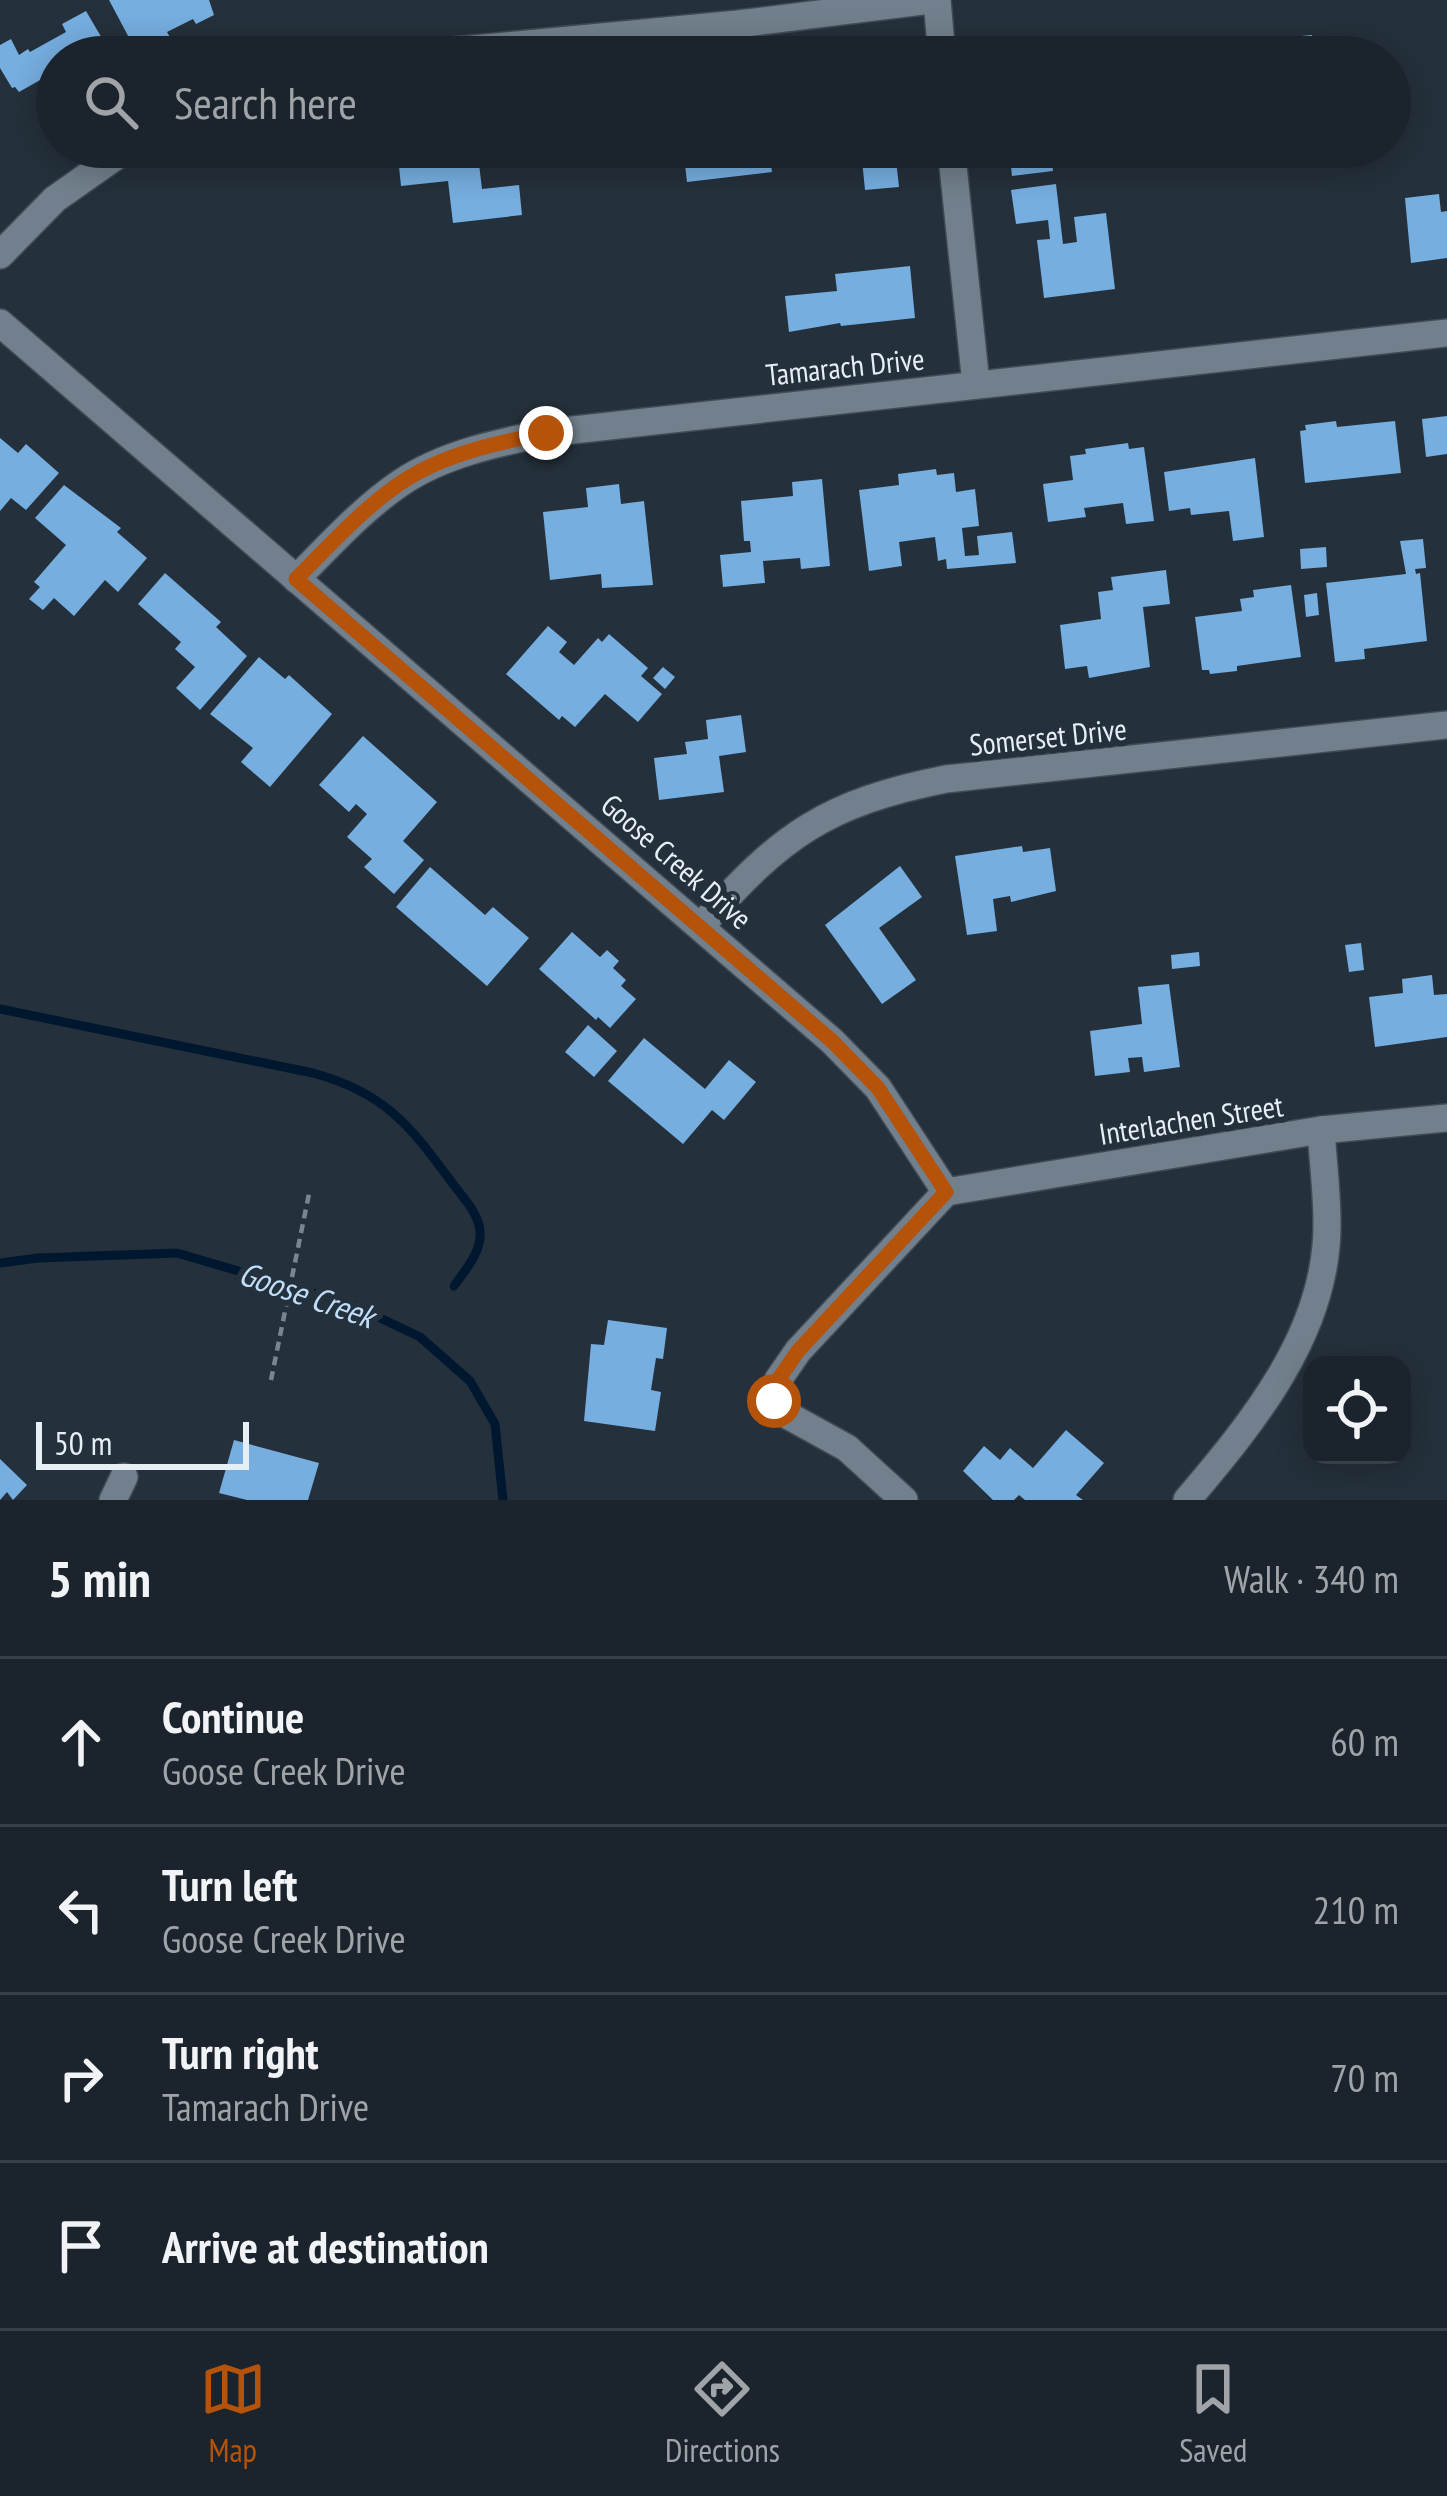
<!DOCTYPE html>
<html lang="en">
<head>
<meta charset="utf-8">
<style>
	body { margin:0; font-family:"PT Sans Narrow",sans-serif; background:#283038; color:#f1f3f6 }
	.controls { position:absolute; right:36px; bottom:36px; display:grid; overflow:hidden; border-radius:24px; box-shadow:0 6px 30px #0003 }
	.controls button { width:108px; height:108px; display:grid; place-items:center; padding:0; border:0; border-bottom:3px solid #394148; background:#1b242c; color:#f1f3f6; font:60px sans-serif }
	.scale { position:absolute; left:36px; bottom:30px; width:213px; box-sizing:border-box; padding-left:12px; border:6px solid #e6eef6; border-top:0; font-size:33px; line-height:42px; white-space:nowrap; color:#e6eef6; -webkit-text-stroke:9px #24303b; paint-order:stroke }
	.stop { position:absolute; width:36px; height:36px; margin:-27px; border:9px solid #b45309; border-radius:50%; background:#fff }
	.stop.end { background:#b45309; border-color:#fff; box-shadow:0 3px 12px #0008 }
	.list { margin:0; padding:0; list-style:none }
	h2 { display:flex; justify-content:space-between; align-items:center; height:156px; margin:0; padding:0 48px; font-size:51px }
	h2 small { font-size:39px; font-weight:400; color:#a0a4a9 }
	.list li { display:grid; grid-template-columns:78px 1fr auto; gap:36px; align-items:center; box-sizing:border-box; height:168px; padding:0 48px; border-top:3px solid #394148 }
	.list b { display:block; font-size:45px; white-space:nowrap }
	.list p { margin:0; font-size:39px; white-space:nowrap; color:#a0a4a9 }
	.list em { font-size:39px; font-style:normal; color:#a0a4a9 }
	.icon { flex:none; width:66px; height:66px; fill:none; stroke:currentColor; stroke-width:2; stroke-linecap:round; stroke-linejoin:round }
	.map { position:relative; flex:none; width:1447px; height:1500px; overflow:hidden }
	.search { position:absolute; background:#1b242c; box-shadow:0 6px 30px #0003; left:36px; right:36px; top:36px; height:132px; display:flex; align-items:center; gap:30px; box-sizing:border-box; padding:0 42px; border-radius:66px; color:#a0a4a9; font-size:45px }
	.sheet { height:828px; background:#1b242c }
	nav { display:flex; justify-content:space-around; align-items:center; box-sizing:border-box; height:168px; border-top:3px solid #394148; background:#1b242c; font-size:33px; color:#a0a4a9 }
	nav a { display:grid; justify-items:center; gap:6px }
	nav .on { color:#b45309 }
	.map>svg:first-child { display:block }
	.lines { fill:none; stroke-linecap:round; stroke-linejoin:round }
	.stream { stroke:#00182f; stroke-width:9 }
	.building { fill:#76aee0 }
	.minor-casing { stroke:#404b55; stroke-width:30 }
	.path { stroke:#7b858f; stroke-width:4.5; stroke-dasharray:9 6; stroke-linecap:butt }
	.minor { stroke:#72808d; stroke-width:27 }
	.route { stroke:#b45309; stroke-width:15 }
	.labels { text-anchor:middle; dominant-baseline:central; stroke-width:12; stroke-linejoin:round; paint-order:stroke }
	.street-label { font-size:30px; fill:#e6eef6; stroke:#24303b }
	.water-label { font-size:33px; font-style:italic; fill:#c0defa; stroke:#24303b }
</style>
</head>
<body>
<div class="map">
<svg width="1447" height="1500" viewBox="0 0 1447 1500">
	<rect width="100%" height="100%" fill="#24303b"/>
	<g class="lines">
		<g class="stream">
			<path d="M0,1009L313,1073C383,1092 409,1124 450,1180C462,1197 482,1215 480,1237C479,1255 464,1272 454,1286"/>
			<polyline points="0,1263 38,1258 177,1253 351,1304 420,1337 470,1381 495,1424 503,1500"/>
		</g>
	</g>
	<g class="building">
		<polygon points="109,0 209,0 214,15 196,24 193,19 167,32 171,39 146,51 142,45 135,49"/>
		<polygon points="86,11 113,57 57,57 57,105 42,79 19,92 15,87 12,88 0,68 0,45 11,39 19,55 28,49 30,52 66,32 62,24"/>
		<polygon points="1312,35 1313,43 1328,42 1330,57 1262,57 1260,40"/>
		<polygon points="397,147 477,147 482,189 519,185 522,215 453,223 448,181 401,186"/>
		<polygon points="683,147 769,147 772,172 687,182"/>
		<polygon points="806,147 873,147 874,153 895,151 899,187 865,190 861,150 840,152 841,159 808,162"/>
		<polygon points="1009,147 1051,147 1053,171 1012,176"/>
		<polygon points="1181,147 1199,147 1200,160 1182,162"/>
		<polygon points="1056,184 1063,244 1077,242 1074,217 1106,213 1115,289 1044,298 1037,240 1050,239 1048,220 1016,224 1011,190"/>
		<polygon points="1439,194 1441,212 1447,211 1447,258 1411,263 1405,198"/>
		<polygon points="910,266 915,318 841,326 840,323 789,332 785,296 837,291 835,274"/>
		<polygon points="1447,416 1447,454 1426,457 1422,419"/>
		<polygon points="1336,421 1337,427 1395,421 1401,473 1305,483 1300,431 1306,430 1305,425"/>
		<polygon points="0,438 18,453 26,444 59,473 26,510 11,498 0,511"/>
		<polygon points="1128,443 1129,449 1144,447 1154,521 1126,524 1123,503 1084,508 1086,517 1048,522 1043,484 1073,480 1070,456 1086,454 1085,449"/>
		<polygon points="1255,458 1264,537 1233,541 1229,511 1191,515 1190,508 1169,511 1164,472"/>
		<polygon points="936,469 937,475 954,473 956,492 975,489 979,526 962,528 965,556 979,555 977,536 1012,532 1016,563 947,569 946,559 938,561 935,537 899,542 902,566 869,571 859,490 899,485 898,474"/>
		<polygon points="822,479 830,566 801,569 800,558 763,561 765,583 723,587 720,555 751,552 750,541 744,541 741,501 793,496 792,482"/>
		<polygon points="619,484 621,504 644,501 653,585 602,588 601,574 550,580 543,512 588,507 586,488"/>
		<polygon points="64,485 121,528 117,532 147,558 118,592 105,580 74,616 54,598 43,610 29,599 40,587 34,582 66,545 35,518"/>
		<polygon points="1423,539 1426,568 1415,569 1416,574 1420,573 1427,641 1364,649 1365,659 1335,662 1326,583 1406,574 1400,541"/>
		<polygon points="1326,547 1327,567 1301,569 1300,549"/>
		<polygon points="1166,570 1170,604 1143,607 1150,667 1089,678 1087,666 1065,669 1060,625 1101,619 1098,592 1113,590 1111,577"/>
		<polygon points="165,573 221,622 216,627 247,656 200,710 176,688 195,667 175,649 181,642 138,604"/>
		<polygon points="1291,585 1301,657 1237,666 1237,671 1210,674 1209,670 1202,670 1195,617 1242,611 1240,599 1254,597 1253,590"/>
		<polygon points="1317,593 1319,615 1306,617 1304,595"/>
		<polygon points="548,626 567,642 559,652 574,665 598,638 602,642 609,634 648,668 641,676 662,694 638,722 605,694 575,727 562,716 559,720 506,674"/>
		<polygon points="259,657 285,679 289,675 332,714 270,787 241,762 253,748 210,714"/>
		<polygon points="663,667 675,677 665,689 653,678"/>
		<polygon points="741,715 746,752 719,756 724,792 659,800 654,758 687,754 685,742 708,739 706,720"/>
		<polygon points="363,736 437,802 403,841 424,860 394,894 364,867 372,859 347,837 367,814 356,804 349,812 319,785"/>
		<polygon points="1022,846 1023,852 1050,848 1056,891 1011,902 1010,896 993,899 997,931 967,935 955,856"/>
		<polygon points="900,866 922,897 879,928 916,980 882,1004 825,925"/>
		<polygon points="430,867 485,915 493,907 529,938 487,986 396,907"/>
		<polygon points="572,932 600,957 607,950 619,961 613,968 626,980 621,986 636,999 610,1028 598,1017 596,1020 539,969"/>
		<polygon points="1361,943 1364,970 1349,972 1345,945"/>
		<polygon points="1199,952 1200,966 1172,969 1171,955"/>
		<polygon points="1432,975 1434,995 1447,994 1447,1037 1375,1047 1369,997 1403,993 1402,979"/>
		<polygon points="1169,984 1180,1067 1144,1072 1142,1057 1128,1058 1130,1072 1095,1076 1090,1031 1142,1024 1138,987"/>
		<polygon points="588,1025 617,1051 594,1077 565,1052"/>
		<polygon points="644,1038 705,1089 729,1060 756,1082 724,1120 712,1110 683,1144 608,1081"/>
		<polygon points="608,1320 667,1328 663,1359 656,1358 651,1390 661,1392 655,1431 584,1421 591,1344 604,1345"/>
		<polygon points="1066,1430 1104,1463 1076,1495 1083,1500 1025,1500 1019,1495 1014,1500 993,1500 963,1471 984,1446 1000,1460 1010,1448 1033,1468"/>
		<polygon points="234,1440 319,1463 308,1500 247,1500 219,1493"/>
		<polygon points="0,1459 27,1485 13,1500 7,1492 0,1500"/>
	</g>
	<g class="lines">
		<defs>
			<g id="minor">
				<polyline points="937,0 942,57"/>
				<polyline points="388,57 738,24 931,0"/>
				<polyline points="951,147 976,384"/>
				<polyline points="0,255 55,199 129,147"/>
				<polyline points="0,323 832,1041 878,1088 946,1192 798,1351 778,1380 774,1401 789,1416 847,1448 904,1500"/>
				<path d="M296,579C329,546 363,508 402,482C444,454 497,443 546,433L1447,333"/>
				<path d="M702,925C781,835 826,803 946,779L1447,725"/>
				<polyline points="946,1192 1321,1130 1447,1118"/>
				<polyline points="113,1500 124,1477"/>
				<path d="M1187,1500C1253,1422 1328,1332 1327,1223C1327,1193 1323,1161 1321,1130"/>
			</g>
		</defs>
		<use href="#minor" class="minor-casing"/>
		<polyline class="path" points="271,1380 310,1189"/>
		<use href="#minor" class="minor"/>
	</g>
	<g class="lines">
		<path class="route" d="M546,433C497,443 444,454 402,482C363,508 329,546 296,579L832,1041L878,1088L946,1192L798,1351L778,1380L774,1401"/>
	</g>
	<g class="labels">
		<g class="street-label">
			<text transform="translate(845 366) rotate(-6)">Tamarach Drive</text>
			<text transform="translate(1048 736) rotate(-6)">Somerset Drive</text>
			<text transform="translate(677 861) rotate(41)">Goose Creek Drive</text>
			<text transform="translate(1191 1119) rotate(-9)">Interlachen Street</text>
		</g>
		<g class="water-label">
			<text transform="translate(307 1294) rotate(19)">Goose Creek</text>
		</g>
	</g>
</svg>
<div class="controls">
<button><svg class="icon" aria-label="locate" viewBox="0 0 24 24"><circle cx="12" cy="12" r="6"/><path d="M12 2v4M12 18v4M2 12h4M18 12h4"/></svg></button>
</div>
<div class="scale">50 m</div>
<div class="stop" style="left:774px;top:1401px"></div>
<div class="stop end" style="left:546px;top:433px"></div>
<div class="search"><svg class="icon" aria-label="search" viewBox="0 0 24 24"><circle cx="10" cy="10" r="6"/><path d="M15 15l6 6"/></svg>Search here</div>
</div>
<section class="sheet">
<h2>5 min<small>Walk · 340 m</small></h2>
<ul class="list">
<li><svg class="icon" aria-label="ahead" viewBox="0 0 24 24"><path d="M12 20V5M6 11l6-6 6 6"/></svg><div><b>Continue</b><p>Goose Creek Drive</p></div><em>60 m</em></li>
<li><svg class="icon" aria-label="left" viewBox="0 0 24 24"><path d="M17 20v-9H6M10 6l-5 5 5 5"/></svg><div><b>Turn left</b><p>Goose Creek Drive</p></div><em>210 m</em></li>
<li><svg class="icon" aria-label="right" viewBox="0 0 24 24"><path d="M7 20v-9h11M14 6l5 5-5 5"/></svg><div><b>Turn right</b><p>Tamarach Drive</p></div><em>70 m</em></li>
<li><svg class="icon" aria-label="arrive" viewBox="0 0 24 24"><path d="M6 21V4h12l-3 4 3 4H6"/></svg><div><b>Arrive at destination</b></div></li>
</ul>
</section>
<nav>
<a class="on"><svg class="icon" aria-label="map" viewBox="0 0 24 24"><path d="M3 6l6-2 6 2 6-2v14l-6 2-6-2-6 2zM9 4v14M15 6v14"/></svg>Map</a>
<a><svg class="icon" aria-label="directions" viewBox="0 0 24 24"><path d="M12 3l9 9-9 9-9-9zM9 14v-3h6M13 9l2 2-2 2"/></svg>Directions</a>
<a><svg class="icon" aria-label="saved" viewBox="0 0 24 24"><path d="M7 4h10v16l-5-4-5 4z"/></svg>Saved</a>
</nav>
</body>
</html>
